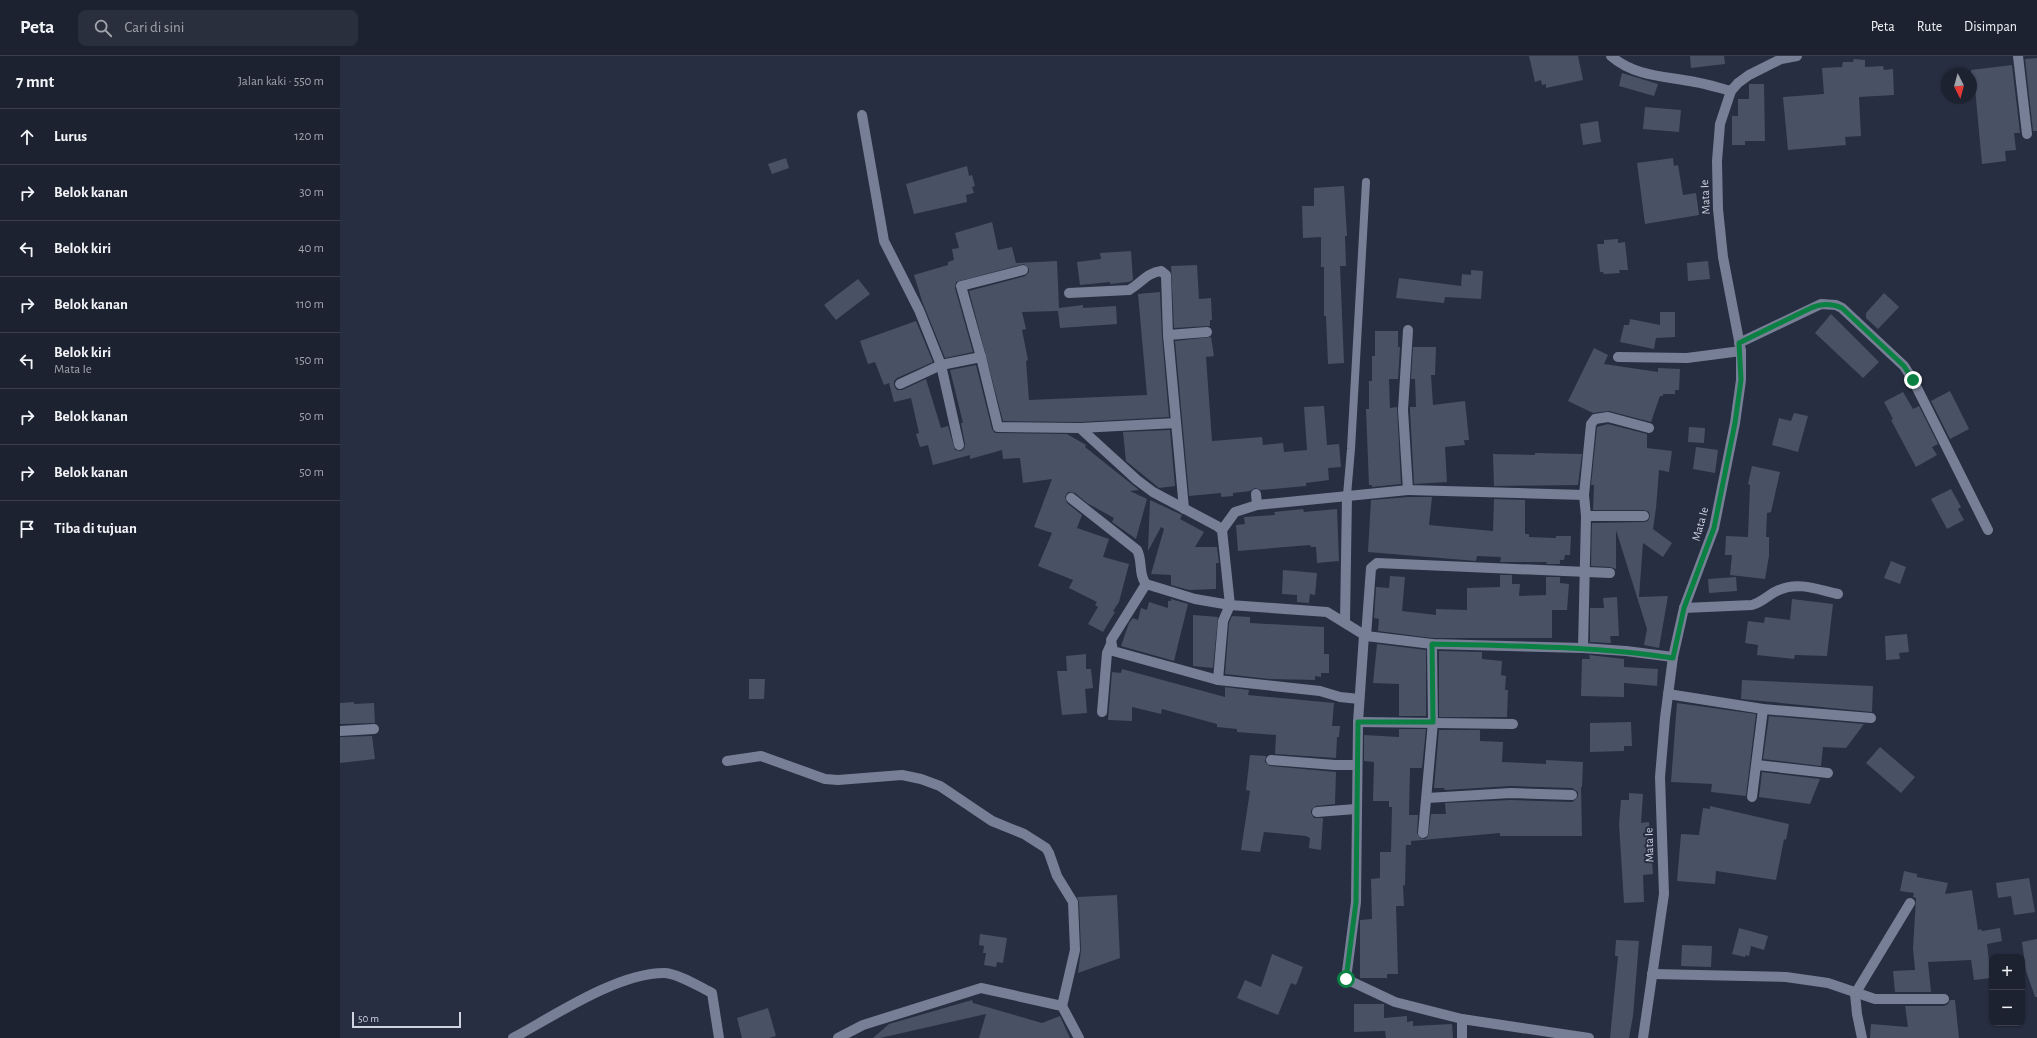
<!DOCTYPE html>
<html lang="id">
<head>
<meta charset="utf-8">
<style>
	body { margin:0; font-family:"Alegreya Sans",sans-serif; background:#2a2f3d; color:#f1f3f6 }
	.controls { position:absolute; right:12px; bottom:12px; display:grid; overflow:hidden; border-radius:8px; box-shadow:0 1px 3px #0004 }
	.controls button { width:36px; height:36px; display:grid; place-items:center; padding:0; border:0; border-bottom:1px solid #3b3f4d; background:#1d2231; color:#f1f3f6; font:20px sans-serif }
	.compass { position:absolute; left:1601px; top:12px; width:36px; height:36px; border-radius:50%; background:#1d2231; box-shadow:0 1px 3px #0004; rotate:174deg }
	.scale { position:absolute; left:12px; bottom:10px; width:109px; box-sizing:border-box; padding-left:4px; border:2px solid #ced3df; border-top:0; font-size:11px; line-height:14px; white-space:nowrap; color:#ced3df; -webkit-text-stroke:3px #272e41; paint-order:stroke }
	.stop { position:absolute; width:12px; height:12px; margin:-9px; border:3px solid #0b8043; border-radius:50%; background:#fff }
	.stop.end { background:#0b8043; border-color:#fff; box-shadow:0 1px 4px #0008 }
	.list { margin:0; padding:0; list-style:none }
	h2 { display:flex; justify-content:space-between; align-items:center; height:52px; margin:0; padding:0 16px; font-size:17px }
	h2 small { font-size:13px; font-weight:400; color:#a0a4ab }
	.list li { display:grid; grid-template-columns:26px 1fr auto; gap:12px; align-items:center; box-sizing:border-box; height:56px; padding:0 16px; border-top:1px solid #3b3f4d }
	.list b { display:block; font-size:15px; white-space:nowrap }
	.list p { margin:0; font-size:13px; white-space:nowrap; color:#a0a4ab }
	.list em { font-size:13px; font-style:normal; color:#a0a4ab }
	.icon { flex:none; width:22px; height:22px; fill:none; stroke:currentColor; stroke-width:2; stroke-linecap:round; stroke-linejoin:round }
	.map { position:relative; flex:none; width:1697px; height:982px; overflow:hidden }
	header { display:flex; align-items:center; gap:24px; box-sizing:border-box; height:56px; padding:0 20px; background:#1d2231; border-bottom:1px solid #3b3f4d }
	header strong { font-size:19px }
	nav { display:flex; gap:22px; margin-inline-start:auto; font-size:14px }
	.search { width:280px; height:36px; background:#2a2f3d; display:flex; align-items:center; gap:10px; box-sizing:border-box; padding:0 14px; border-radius:8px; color:#a0a4ab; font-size:15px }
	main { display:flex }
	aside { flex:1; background:#1d2231 }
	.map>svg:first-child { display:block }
	.building { fill:#495165 }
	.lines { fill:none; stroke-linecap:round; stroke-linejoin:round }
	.lane { stroke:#767f95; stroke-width:8 }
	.street { stroke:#767f95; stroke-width:10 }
	.secondary { stroke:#767f95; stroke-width:10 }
	.route { stroke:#0b8043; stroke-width:5 }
	.labels { text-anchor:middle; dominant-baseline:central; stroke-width:4; stroke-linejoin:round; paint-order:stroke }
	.street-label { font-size:12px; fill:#ced3df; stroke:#272e41 }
</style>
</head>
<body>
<header>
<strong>Peta</strong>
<div class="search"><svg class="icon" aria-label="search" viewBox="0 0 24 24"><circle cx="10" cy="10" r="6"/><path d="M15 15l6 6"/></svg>Cari di sini</div>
<nav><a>Peta</a><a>Rute</a><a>Disimpan</a></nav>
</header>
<main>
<aside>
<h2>7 mnt<small>Jalan kaki · 550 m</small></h2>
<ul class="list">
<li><svg class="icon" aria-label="ahead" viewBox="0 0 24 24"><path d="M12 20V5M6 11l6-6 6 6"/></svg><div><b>Lurus</b></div><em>120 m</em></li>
<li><svg class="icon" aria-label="right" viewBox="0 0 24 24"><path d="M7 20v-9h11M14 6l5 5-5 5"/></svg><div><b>Belok kanan</b></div><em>30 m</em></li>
<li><svg class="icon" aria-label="left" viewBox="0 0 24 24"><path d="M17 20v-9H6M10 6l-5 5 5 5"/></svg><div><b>Belok kiri</b></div><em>40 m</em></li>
<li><svg class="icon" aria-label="right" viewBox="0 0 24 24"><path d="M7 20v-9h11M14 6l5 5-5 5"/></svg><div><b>Belok kanan</b></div><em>110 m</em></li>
<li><svg class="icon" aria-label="left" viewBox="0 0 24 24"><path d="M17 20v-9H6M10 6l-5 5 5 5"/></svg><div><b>Belok kiri</b><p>Mata Ie</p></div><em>150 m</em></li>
<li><svg class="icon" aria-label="right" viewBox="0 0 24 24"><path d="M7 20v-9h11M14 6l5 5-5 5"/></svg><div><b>Belok kanan</b></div><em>50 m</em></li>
<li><svg class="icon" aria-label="right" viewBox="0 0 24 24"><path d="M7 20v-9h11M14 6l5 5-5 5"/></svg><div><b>Belok kanan</b></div><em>50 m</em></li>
<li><svg class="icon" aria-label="arrive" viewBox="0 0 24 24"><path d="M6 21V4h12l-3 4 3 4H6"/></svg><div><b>Tiba di tujuan</b></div></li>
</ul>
</aside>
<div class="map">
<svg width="1697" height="982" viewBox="0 0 1697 982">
	<rect width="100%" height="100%" fill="#272e41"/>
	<g class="building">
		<polygon points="1189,0 1238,0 1243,24 1206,32 1206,28 1202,29 1201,24 1195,26"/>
		<polygon points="1350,0 1384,0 1385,8 1351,12"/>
		<polygon points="1697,2 1697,75 1693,75 1685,3"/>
		<polygon points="1514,3 1525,4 1525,11 1543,10 1544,14 1553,13 1554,39 1519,41 1521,80 1505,81 1506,89 1448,94 1443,41 1484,38 1482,12 1502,11 1503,6 1513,6"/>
		<polygon points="1672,9 1680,77 1674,77 1676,94 1665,95 1666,105 1642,108 1635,32 1631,33 1631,14"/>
		<polygon points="1282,17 1318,28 1314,40 1279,30"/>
		<polygon points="1409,28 1424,28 1425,85 1405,85 1405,89 1392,89 1392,60 1398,60 1398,43 1409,43"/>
		<polygon points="1305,51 1341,54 1339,76 1303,73"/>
		<polygon points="1258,65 1261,86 1243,89 1240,68"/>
		<polygon points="446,102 449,112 432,118 428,108"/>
		<polygon points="1333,102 1334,110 1338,109 1343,139 1356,137 1359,159 1305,168 1297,107"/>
		<polygon points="627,110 629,120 632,119 635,130 632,131 634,137 626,139 627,146 574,158 566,128"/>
		<polygon points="1004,130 1007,180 1005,180 1006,210 1000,210 1004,307 988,308 986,260 984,260 984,211 981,211 981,181 963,182 962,150 974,150 974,132"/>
		<polygon points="652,166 658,194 672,191 676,207 717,205 719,252 743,249 743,252 776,250 777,268 720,272 718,255 682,256 686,273 682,274 688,304 686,305 689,344 807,339 798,238 820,236 822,280 829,361 740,366 663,365 629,235 685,220 689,216 689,213 684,208 616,226 615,232 633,296 605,302 582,245 574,219 608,209 608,206 614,204 612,193 619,192 615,177"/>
		<polygon points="1278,183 1278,187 1285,186 1288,214 1279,214 1280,217 1264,218 1263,216 1260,216 1257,188 1264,188 1264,184"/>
		<polygon points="791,195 793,224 789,226 770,228 770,226 740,229 737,206 761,203 760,197"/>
		<polygon points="1368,205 1370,223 1348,225 1347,207"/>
		<polygon points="857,209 859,243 871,242 872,264 870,264 870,270 834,272 831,210"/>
		<polygon points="1131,214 1143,215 1141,243 1105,241 1104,247 1056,242 1059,222 1121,230 1122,218 1131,219"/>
		<polygon points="518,223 530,238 496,264 484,249"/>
		<polygon points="1544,237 1559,251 1538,273 1526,262 1526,257"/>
		<polygon points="1320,256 1335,256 1335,281 1316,282 1314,293 1280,286 1284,269 1289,269 1290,263 1320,269"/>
		<polygon points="1491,258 1539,306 1523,322 1475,277"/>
		<polygon points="576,265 593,306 557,322 554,325 554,330 557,334 562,334 586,323 601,372 608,370 615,394 621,395 624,393 625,388 621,367 623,367 610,314 636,309 652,373 655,377 727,378 746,389 745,391 799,434 790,435 807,443 796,483 772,466 774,462 747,447 735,437 728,436 725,441 727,447 742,459 737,472 769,483 763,501 789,508 779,546 773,555 775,556 763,576 748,568 758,551 755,549 757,546 729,532 733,524 698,510 712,477 694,471 712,423 683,427 680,402 663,403 662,394 630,403 630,399 593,409 588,389 580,391 576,378 579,377 571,342 554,346 549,327 544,329 535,306 528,308 520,285"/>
		<polygon points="1035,275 1058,275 1058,291 1060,291 1058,323 1049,323 1050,352 1057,351 1061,428 1032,431 1032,429 1029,429 1026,353 1029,353 1029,325 1032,325 1032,300 1035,300"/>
		<polygon points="871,281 874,300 866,301 872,385 922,381 923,389 943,387 944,396 967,394 964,351 984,350 987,389 999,388 1001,411 988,412 989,424 966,427 966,430 921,434 915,432 910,435 893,437 893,440 881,441 881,437 849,440 835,285"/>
		<polygon points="1073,291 1096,291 1095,319 1091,319 1093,349 1125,345 1129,384 1124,384 1125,389 1105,391 1107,426 1074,428 1070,354 1070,351 1076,351 1075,323 1071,323"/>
		<polygon points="1254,292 1268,299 1264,308 1318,316 1318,312 1340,313 1339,334 1335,334 1335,338 1323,338 1323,340 1320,340 1311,366 1269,355 1253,357 1228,345"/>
		<polygon points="1610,335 1629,373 1610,383 1591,345"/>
		<polygon points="1563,336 1573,353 1579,350 1598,388 1592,391 1597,399 1576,411 1551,364 1553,363 1544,346"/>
		<polygon points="1454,357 1468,360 1458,396 1432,389 1439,362 1451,365"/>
		<polygon points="1268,368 1307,378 1307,392 1332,395 1329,416 1319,414 1316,452 1313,473 1332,487 1323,501 1303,487 1299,541 1328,540 1319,592 1304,589 1307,573 1276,474 1276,513 1270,511 1251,510 1252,467 1304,466 1308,465 1310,460 1309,456 1304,454 1253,454 1254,429 1251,429 1257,371"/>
		<polygon points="1349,371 1365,372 1364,387 1348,386"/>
		<polygon points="830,374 835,430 819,432 786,405 783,376"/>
		<polygon points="1356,391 1378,394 1375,417 1353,413"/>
		<polygon points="1195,397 1242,398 1238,429 1154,430 1153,398 1195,399"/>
		<polygon points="1412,410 1440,416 1431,456 1427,457 1426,481 1429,481 1429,500 1425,523 1390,519 1392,499 1385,499 1386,480 1408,481 1410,429 1408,428"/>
		<polygon points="1611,433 1621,451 1618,453 1624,464 1607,473 1591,443"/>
		<polygon points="1068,441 1092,441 1089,469 1153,475 1154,443 1185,444 1185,478 1189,478 1189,481 1216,482 1216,480 1231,480 1230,499 1225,499 1224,504 1220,504 1220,508 1206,508 1207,506 1160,506 1161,501 1137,500 1136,505 1028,496 1031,444"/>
		<polygon points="810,444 842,459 840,463 864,476 855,491 877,491 879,507 876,507 876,533 849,534 831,529 831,519 811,518 824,473 821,471 808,495"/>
		<polygon points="963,453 964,456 997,453 999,505 977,507 976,491 971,491 970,489 898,495 896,469 905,468 904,461 935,459 934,456"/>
		<polygon points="1551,505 1566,511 1560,528 1544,522"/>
		<polygon points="943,514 977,517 975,539 970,538 969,547 957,546 957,539 942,538"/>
		<polygon points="1160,519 1172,519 1172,528 1180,528 1179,540 1206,539 1206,521 1220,521 1220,527 1229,528 1227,554 1212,554 1212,582 1092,582 1038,575 1039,563 1034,562 1036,531 1049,532 1050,520 1065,521 1062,555 1096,559 1096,553 1127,554 1127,532 1160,531"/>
		<polygon points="1396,521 1397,535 1369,537 1368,523"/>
		<polygon points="1277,541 1279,580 1270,580 1271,587 1250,586 1250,552 1264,552 1263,542"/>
		<polygon points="831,543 848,548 834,605 781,590 789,567 793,562 798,564 801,552 807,554 809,546 828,552 828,545 831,545"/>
		<polygon points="1452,543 1493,548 1487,600 1455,599 1454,603 1417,599 1418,589 1405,587 1408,565 1424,567 1425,561 1450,564"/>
		<polygon points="853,559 878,561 873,612 853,610"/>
		<polygon points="892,560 910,561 910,567 984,571 984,598 989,598 989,617 981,617 981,621 975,620 975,624 929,623 885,618 889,567"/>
		<polygon points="1567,578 1569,596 1559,597 1560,603 1546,604 1545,580"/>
		<polygon points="1037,588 1086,594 1086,660 1059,660 1059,628 1033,627"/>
		<polygon points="1099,595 1142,596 1142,603 1162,605 1161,619 1166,620 1165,634 1168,634 1167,661 1099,661"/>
		<polygon points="746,598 746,613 751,613 753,632 745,633 747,657 722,659 717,615 727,615 726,600"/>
		<polygon points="1249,599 1284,603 1284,611 1318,613 1317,630 1284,627 1284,641 1241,640 1242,603 1250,603"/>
		<polygon points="782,613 885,641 885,631 909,634 908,639 994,647 992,670 1000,670 999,681 997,681 996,702 935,698 936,679 897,676 897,673 877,671 877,668 822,653 821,658 792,651 792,665 768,664 772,616 781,617"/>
		<polygon points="409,623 425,623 424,643 409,643"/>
		<polygon points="1402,624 1533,630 1532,656 1401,643"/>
		<polygon points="14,646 14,648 34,647 35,667 0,668 0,647"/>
		<polygon points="1337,647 1416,658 1406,740 1371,736 1372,728 1331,726"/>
		<polygon points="1429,660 1524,668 1506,692 1483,691 1481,710 1423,703"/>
		<polygon points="1291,666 1292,690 1284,690 1284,695 1250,696 1250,667"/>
		<polygon points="1059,673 1086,673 1082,712 1070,712 1069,759 1078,759 1077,777 1080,782 1085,783 1088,780 1091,758 1106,758 1105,747 1171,744 1232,746 1235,744 1238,740 1238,736 1232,732 1171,730 1105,734 1104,732 1094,732 1099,674 1140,674 1140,685 1163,686 1162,706 1206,708 1206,704 1243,706 1242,731 1241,731 1242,780 1160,780 1160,777 1071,785 1071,789 1066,789 1065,829 1063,830 1064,850 1056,850 1058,918 1047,918 1047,922 1020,922 1020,864 1032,863 1031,823 1040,822 1040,796 1051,796 1052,751 1049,751 1049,745 1033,745 1034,706 1024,705 1024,679 1059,681"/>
		<polygon points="32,680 35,703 0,707 0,681"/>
		<polygon points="1540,691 1575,721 1561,737 1526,707"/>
		<polygon points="910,699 926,700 925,706 930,710 996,716 995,748 976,750 971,754 971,757 974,762 983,762 981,794 969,792 970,782 966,780 924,776 920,796 901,794 910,735 906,734"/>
		<polygon points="1422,716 1480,723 1470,748 1419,741"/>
		<polygon points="1289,737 1303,738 1301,767 1309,766 1313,818 1303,819 1304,846 1284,847 1279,768 1281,744 1289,744"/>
		<polygon points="1370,750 1449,768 1446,784 1444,783 1436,824 1376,815 1375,828 1337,825 1341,778 1359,779 1363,752 1370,753"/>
		<polygon points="1564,815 1577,818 1577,821 1608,827 1605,838 1632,834 1638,874 1641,873 1642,875 1660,872 1662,885 1647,888 1651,922 1634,924 1631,904 1588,906 1591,936 1555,936 1553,915 1575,914 1573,892 1576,842 1573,841 1574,837 1560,835"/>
		<polygon points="1689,822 1695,856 1674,859 1671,840 1658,842 1656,827"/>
		<polygon points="777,839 780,902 738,917 741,894 739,846 737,841"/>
		<polygon points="1399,872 1428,880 1424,894 1411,890 1409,900 1406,899 1405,901 1392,898"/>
		<polygon points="640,878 667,882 663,907 657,906 656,911 644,909 646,897 643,897 644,890 639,889"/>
		<polygon points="1697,883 1697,941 1695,941 1686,915 1682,886"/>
		<polygon points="1276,884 1299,885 1293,960 1289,982 1270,982 1278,900 1275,900"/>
		<polygon points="1342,889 1372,890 1371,911 1341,910"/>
		<polygon points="932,898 963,911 956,929 951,927 938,959 897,942 905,924 921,931"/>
		<polygon points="632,944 633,947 702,967 720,960 730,982 639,982 646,958 540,982 533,982 549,968"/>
		<polygon points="1610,944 1615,944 1619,982 1530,982 1531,968 1568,971 1565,950 1604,950 1608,948"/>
		<polygon points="1014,948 1044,948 1044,962 1067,960 1067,966 1073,965 1073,970 1112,968 1113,982 1046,982 1045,975 1014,976"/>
		<polygon points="428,952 436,980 429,982 402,982 397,962"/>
	</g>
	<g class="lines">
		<polyline class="lane" points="1007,439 1011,393 1026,126"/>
		<g class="street">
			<polyline points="1678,0 1687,78"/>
			<polyline points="522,59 544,185 579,254 601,309 619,389"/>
			<polyline points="683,214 621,230 641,301 658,371 740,372 797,424 813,436 877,470 882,474 890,549 987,556 1026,580 1092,588 1243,592 1286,595 1333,601"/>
			<path d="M729,237L789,234C800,228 808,216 821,215L826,219L828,279L844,453"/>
			<polyline points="1068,274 1063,354 1068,434 1244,439"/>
			<polyline points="828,279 867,276"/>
			<polyline points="1399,287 1481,248 1496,249 1502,252 1564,310 1573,324 1648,474"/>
			<polyline points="1278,301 1347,302 1401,295"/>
			<polyline points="560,328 601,309 641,301"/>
			<polyline points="740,372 836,367"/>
			<polyline points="916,438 917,449"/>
			<path d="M731,442L797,494C803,505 798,518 806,528L855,543L890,549L883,565L878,624L980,635L1000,641L1019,643"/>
			<polyline points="1246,460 1304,460"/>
			<polyline points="882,474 895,456 917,449 1068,434"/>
			<polyline points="806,528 771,584 773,595 878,624"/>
			<path d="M1344,552L1412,549C1423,546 1429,538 1439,534C1458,525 1479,534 1498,538"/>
			<polyline points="1005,566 1007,439"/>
			<polyline points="1024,579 1018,666 1016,846 1006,923 1055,946 1122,963"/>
			<polyline points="1026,580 1031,512 1037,507 1270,517"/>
			<polyline points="1243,592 1246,460 1244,439 1251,368 1255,363 1268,361 1309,372"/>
			<polyline points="1328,638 1423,653 1531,662"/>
			<polyline points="762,656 767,597 771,588"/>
			<polyline points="1018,666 1173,668"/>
			<polyline points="0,675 34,673"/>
			<polyline points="931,704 995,709 1017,709"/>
			<polyline points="387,705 421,700 485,723 498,724 562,719 581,723 600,730 652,765 684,778 706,792 709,797 717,820 733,846 735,894 722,950"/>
			<polyline points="1417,709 1488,717"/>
			<polyline points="1412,741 1423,653"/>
			<polyline points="1087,742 1171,737 1232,739"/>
			<polyline points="977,756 1016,753"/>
			<polyline points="1083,777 1093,666 1092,588"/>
			<polyline points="1312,918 1446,921 1488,927 1535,943 1604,943"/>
			<path d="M173,982C214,960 277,917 324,917C337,917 360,931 372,937L379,982"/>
			<polyline points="498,982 523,969 641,932 722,950 739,982"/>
			<polyline points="1122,982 1122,963 1249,982"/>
			<polyline points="1522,982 1517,958 1515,938 1570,847"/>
		</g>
		<g class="secondary">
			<path d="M1271,0C1295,21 1326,20 1355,26C1367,28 1379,32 1391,35"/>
			<polyline points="1303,982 1324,838 1320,721 1325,662 1333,601 1344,552 1374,472 1395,367 1401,324 1401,295 1383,201 1378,153 1377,105 1380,68 1391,35 1398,27 1409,19 1441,3 1457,0"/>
		</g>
	</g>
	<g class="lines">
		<path class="route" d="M1006,923L1016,846L1018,666H1093L1092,588C1173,590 1253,590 1333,602L1344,552L1374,472L1395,367L1401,324L1399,287L1471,252C1482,247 1491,247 1502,252L1564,310L1573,324"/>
	</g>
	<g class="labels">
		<g class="street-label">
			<text transform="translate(1365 141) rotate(-93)">Mata Ie</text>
			<text transform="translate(1360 468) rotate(-75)">Mata Ie</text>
			<text transform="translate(1309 789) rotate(-92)">Mata Ie</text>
		</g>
	</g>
</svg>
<div class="controls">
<button>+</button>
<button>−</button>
</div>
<svg class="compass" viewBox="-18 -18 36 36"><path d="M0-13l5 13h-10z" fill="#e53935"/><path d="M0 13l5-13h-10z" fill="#a0a4ab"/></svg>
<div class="scale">50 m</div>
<div class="stop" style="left:1006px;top:923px"></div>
<div class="stop end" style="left:1573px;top:324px"></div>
</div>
</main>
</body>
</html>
